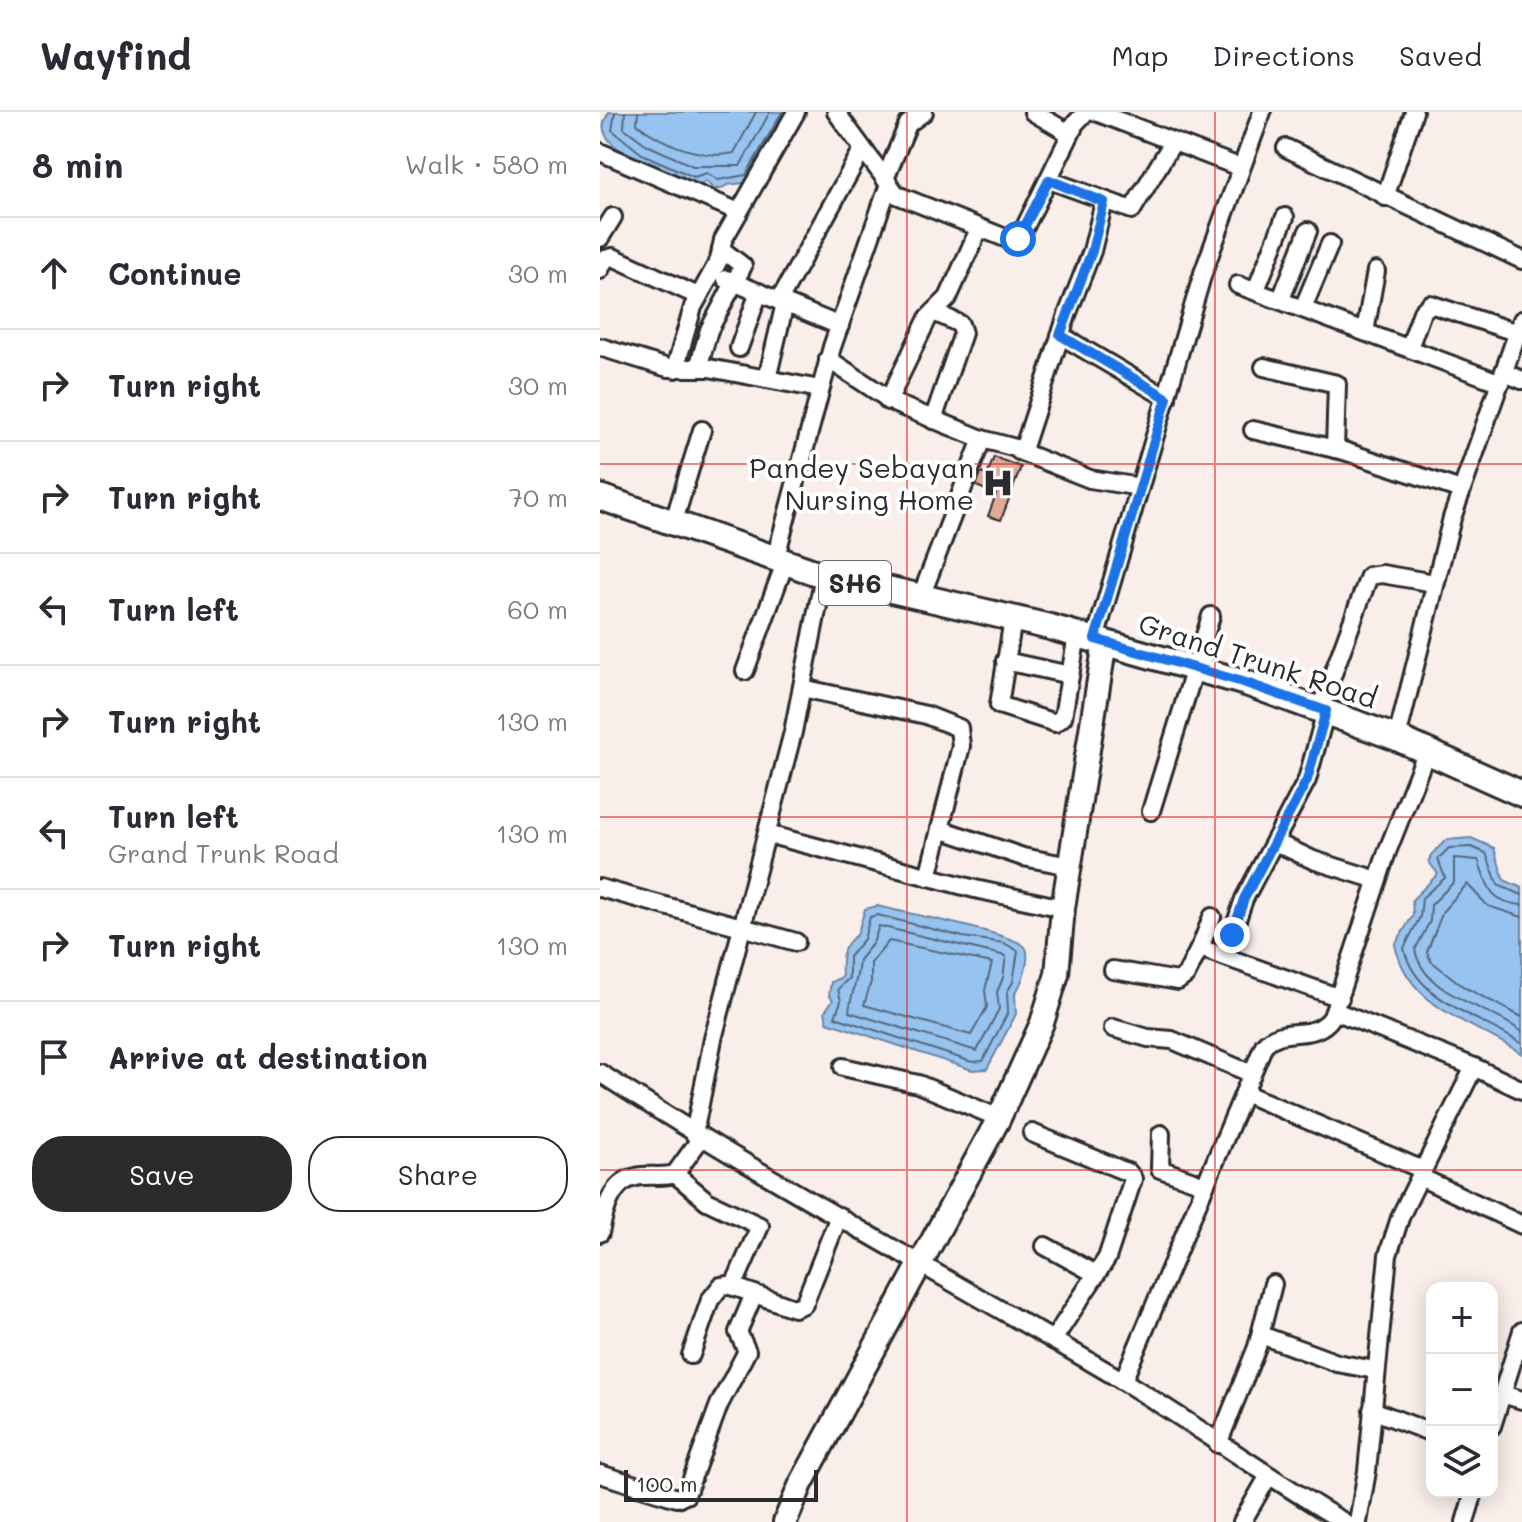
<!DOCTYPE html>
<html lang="en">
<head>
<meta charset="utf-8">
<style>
	body { margin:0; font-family:Mali,sans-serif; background:#f7f7f7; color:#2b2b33 }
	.controls { position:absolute; right:24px; bottom:24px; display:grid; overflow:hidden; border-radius:16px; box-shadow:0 4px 20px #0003 }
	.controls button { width:72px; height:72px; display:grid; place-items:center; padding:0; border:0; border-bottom:2px solid #e1e1e2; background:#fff; color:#2b2b33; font:40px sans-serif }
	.scale { position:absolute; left:24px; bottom:20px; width:194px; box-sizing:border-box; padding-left:8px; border:4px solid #2b2b2b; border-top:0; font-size:22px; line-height:28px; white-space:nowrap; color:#2b2b2b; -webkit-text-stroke:6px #fff; paint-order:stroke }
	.stop { position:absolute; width:24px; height:24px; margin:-18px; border:6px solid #1a73e8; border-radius:50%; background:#fff }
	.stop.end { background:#1a73e8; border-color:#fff; box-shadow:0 2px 8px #0008 }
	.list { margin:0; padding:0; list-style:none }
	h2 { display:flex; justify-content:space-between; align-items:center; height:104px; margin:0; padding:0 32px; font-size:34px }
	h2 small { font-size:26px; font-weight:400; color:#7c7c81 }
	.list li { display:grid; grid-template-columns:52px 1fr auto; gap:24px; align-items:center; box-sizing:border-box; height:112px; padding:0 32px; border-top:2px solid #e1e1e2 }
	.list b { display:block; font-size:30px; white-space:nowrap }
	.list p { margin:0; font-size:26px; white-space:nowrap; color:#7c7c81 }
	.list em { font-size:26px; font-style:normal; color:#7c7c81 }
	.actions { display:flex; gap:16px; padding:24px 32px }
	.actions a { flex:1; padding:18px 0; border:2px solid #2b2b2b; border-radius:32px; text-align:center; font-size:28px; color:#2b2b2b }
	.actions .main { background:#2b2b2b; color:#fff }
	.icon { flex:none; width:44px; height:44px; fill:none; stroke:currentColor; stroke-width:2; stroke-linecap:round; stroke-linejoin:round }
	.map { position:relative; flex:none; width:922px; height:1410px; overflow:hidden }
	header { display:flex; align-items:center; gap:48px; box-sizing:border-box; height:112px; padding:0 40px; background:#fff; border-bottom:2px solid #e1e1e2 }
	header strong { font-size:38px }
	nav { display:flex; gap:44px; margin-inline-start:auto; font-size:28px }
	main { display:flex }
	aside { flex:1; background:#fff }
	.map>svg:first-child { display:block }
	.water { fill:#97c3f0; stroke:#6c86a1; stroke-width:2 }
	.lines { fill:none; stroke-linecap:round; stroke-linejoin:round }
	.shore { stroke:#56687a; stroke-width:2 }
	.building { fill:#e1ab98; stroke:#2b2b2b; stroke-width:2 }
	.street-casing { stroke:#2b2b2b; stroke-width:22 }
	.secondary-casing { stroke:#2b2b2b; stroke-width:28 }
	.primary-casing { stroke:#2b2b2b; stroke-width:30 }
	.street { stroke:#fff; stroke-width:16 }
	.secondary { stroke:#fff; stroke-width:22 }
	.primary { stroke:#fff; stroke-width:24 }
	.route { stroke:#1a73e8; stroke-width:10 }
	.grid { fill:none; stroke:#d62828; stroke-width:2; stroke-opacity:0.55 }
	.labels { text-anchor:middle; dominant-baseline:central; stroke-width:8; stroke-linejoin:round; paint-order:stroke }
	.shield { fill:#fff; stroke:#6b6b6b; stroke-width:2 }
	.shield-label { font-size:26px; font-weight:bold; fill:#2b2b2b }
	.poi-label { font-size:28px; fill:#2b2b2b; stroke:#fff; text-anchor:end }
	.street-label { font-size:28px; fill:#2b2b2b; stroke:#fff }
</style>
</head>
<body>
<header>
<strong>Wayfind</strong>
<nav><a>Map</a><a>Directions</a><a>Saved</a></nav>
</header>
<main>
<aside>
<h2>8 min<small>Walk · 580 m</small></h2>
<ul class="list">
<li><svg class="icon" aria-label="ahead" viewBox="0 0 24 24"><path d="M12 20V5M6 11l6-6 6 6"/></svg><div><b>Continue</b></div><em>30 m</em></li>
<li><svg class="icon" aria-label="right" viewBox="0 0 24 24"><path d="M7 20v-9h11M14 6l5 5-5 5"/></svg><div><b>Turn right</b></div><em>30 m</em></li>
<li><svg class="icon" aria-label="right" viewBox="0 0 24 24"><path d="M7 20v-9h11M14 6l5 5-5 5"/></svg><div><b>Turn right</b></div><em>70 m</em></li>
<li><svg class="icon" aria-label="left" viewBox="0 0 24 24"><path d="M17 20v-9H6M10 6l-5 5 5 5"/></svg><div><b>Turn left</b></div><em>60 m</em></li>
<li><svg class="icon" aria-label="right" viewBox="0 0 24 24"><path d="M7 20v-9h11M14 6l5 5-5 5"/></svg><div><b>Turn right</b></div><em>130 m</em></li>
<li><svg class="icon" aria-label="left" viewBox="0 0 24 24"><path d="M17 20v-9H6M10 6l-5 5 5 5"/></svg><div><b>Turn left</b><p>Grand Trunk Road</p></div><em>130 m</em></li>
<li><svg class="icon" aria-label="right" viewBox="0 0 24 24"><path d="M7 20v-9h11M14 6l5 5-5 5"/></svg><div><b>Turn right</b></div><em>130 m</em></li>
<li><svg class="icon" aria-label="arrive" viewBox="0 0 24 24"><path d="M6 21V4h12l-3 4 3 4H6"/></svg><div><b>Arrive at destination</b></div></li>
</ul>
<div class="actions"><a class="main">Save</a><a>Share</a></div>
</aside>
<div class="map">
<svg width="922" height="1410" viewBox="0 0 922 1410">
	<rect width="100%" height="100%" fill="#f9eeea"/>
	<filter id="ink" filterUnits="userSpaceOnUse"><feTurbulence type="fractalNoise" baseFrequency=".0125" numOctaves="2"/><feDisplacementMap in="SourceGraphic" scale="16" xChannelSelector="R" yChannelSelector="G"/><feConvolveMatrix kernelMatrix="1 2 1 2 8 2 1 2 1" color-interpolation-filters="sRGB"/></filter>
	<g filter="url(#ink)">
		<g class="water">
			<path d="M9,0H191L152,70L127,73L121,77H113L106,69L97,75C76,66 9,43 4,18C2,12 6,6 9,0Z"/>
			<path d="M871,726L894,736L904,768L922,776V942C874,910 809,897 795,833L813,803L812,788L838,762L829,750L831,743L846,728Z"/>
			<path d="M277,794C301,800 416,822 425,835C432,844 421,874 415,881L416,902L387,957L372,958L227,910L225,899L233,888L229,883L231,870L242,865C241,848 241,833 257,823L265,797Z"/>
		</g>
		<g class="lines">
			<g class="shore">
				<polyline points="15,0 12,18 42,42 94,65 107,61 118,68 146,63 182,0"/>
				<polyline points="25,0 24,16 47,33 93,54 140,54 170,0"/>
				<path d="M38,0L37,12C62,32 103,48 134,41L156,0"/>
				<path d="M922,783L898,773L886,741L871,735L849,736L838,747L845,766L822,786L820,805L804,836C815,889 882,905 922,932"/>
				<path d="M922,793C888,790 888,773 878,748L854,746V770L831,793L830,809L815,838C825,885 890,894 922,920"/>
				<polygon points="278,803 363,825 404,831 418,839 413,870 407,880 408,900 383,949 372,950 235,905 241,889 238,877 249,866 249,845 264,827 270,805"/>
				<polyline points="922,805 888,794 867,772 843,799 827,840 831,849 864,875 922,905"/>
				<path d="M279,814L406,844L403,866L397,880L399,897L377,939L249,900C251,881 258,869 259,848L273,831Z"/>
				<polygon points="289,829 392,851 385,878 387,895 371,923 264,893 271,870 271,851"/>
			</g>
		</g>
		<polygon class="building" points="394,345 421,355 401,408 388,404 396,382 376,374 381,361 387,363"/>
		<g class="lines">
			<defs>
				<g id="street">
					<polyline points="236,0 297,83 413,129 421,123 473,17"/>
					<polyline points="433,0 467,20 486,0"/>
					<polyline points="496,0 639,55"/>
					<polyline points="686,36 922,148"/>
					<polyline points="0,40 139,100"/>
					<polyline points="285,67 308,12 324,0"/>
					<polyline points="449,68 532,98 573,30"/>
					<polyline points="785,85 814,0"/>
					<polyline points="0,126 13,105"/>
					<polyline points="0,158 5,147 13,145 98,184"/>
					<polyline points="126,167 240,214"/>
					<polyline points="638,173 901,271"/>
					<polyline points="656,178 685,105"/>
					<polyline points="681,187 708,119"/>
					<polyline points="179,189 262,38"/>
					<polyline points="703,196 730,132"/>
					<polyline points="765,220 776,159"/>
					<polyline points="460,223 567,286"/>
					<polyline points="0,235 68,256 109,256 220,277"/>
					<polyline points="139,236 159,180"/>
					<polyline points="809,236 822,200 830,192 918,221"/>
					<polyline points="228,247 296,292 382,327 423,338 467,203 492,139 504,90"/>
					<polyline points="664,255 737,272 735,337"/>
					<polyline points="98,256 109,218 143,154 121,137"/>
					<polyline points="75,257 93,195 119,148 123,128 196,0"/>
					<polyline points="905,261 922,268"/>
					<polyline points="167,267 185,191"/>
					<polyline points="288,289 328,206 348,186 379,117"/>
					<polyline points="333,308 363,221 360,212 334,200"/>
					<polyline points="653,318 744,339 861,378"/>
					<polyline points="419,339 490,367 540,375"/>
					<polyline points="73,412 102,318"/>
					<polyline points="175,448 232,235 288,75"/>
					<polyline points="320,487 382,327"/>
					<polyline points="413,507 399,593 455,611 463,605 477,523"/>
					<polyline points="495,527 603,161 662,0"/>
					<polyline points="405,549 470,563"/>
					<polyline points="145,559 185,451"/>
					<polyline points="202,576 326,603 359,616 361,634 328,765"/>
					<polyline points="720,597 769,464 782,462 834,471"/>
					<polyline points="797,626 852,406 922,208"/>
					<polyline points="551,699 611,504"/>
					<polyline points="340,717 423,745 470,754"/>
					<polyline points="167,722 375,777 463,796"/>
					<polyline points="675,730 713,748 777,768"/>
					<polyline points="0,776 196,830"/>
					<polyline points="612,805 600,836 740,886"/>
					<polyline points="625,844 644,787 707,668 726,599"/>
					<polyline points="513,858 578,869 586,863 600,835"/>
					<polyline points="735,899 874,955 922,978"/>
					<polyline points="513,916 548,926 572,928 652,962"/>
					<polyline points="243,955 318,972 399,1006"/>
					<path d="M0,961C168,1070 346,1164 518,1266C595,1312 667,1365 744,1410"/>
					<polyline points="644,981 823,1058"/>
					<polyline points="432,1021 529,1061 533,1067 507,1146 453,1228"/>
					<polyline points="94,1022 113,927 193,620 224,463"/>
					<polyline points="561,1022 560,1057 605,1073"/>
					<polyline points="75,1062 107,1089 160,1114 133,1175"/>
					<polyline points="820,1065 922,1113"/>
					<path d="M0,1121C4,1100 11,1069 36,1065C49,1062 62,1066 75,1062L101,1026"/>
					<polyline points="445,1134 496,1162"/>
					<polyline points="661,1223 737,1251 775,1258"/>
					<polyline points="91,1243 110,1188 121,1174 129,1173 194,1196 204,1192 239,1104"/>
					<path d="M523,1269L664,933C683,912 714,931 732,905L787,740L827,639"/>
					<polyline points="902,1282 922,1288"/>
					<polyline points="772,1298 832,1321"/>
					<polyline points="892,1314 922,1219"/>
					<polyline points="618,1332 657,1235 673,1172"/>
					<polyline points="0,1362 77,1386 86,1383 119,1293 147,1239 138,1220 154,1182"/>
					<polyline points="642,1410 668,1365"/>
					<polyline points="758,1410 767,1359 788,1143 801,1103 874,955"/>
					<polyline points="865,1410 874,1380"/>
				</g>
				<polyline id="secondary" points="185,1410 201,1372 399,1006 442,911 457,862 463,796 505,530"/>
				<polyline id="primary" points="0,385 214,460 450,515 646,571 797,626 922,682"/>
			</defs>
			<use href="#street" class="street-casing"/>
			<use href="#secondary" class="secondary-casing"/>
			<use href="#primary" class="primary-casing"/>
			<use href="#street" class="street"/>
			<use href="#secondary" class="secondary"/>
			<use href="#primary" class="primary"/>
		</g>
	</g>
	<g class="lines" filter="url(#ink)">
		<polyline class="route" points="418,127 449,68 504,90 492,139 460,223 567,286 495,527 646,571 726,599 707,668 644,787 632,823"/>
	</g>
	<path class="grid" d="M307,0V1410M615,0V1410M0,352H922M0,705H922M0,1058H922"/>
	<defs>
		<symbol id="hospital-bare" viewBox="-9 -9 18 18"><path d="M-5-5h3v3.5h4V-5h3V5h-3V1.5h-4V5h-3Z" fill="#2b2b2b" stroke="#fff" stroke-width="2.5" paint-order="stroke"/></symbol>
	</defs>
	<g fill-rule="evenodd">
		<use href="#hospital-bare" x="376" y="349" width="44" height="44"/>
	</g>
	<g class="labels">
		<rect class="shield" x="219" y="449" width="72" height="44" rx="6"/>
		<g class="shield-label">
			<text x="255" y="471">SH6</text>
		</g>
		<g class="poi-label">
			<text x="374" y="355">Pandey Sebayan<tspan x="374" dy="32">Nursing Home</tspan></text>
		</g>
		<g class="street-label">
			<text transform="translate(658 548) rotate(18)">Grand Trunk Road</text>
		</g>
	</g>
</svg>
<div class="controls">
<button>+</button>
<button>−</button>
<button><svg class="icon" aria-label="layers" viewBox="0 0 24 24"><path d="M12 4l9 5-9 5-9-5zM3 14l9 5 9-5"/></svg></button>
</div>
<div class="scale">100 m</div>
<div class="stop" style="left:418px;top:127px"></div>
<div class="stop end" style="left:632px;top:823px"></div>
</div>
</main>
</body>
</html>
